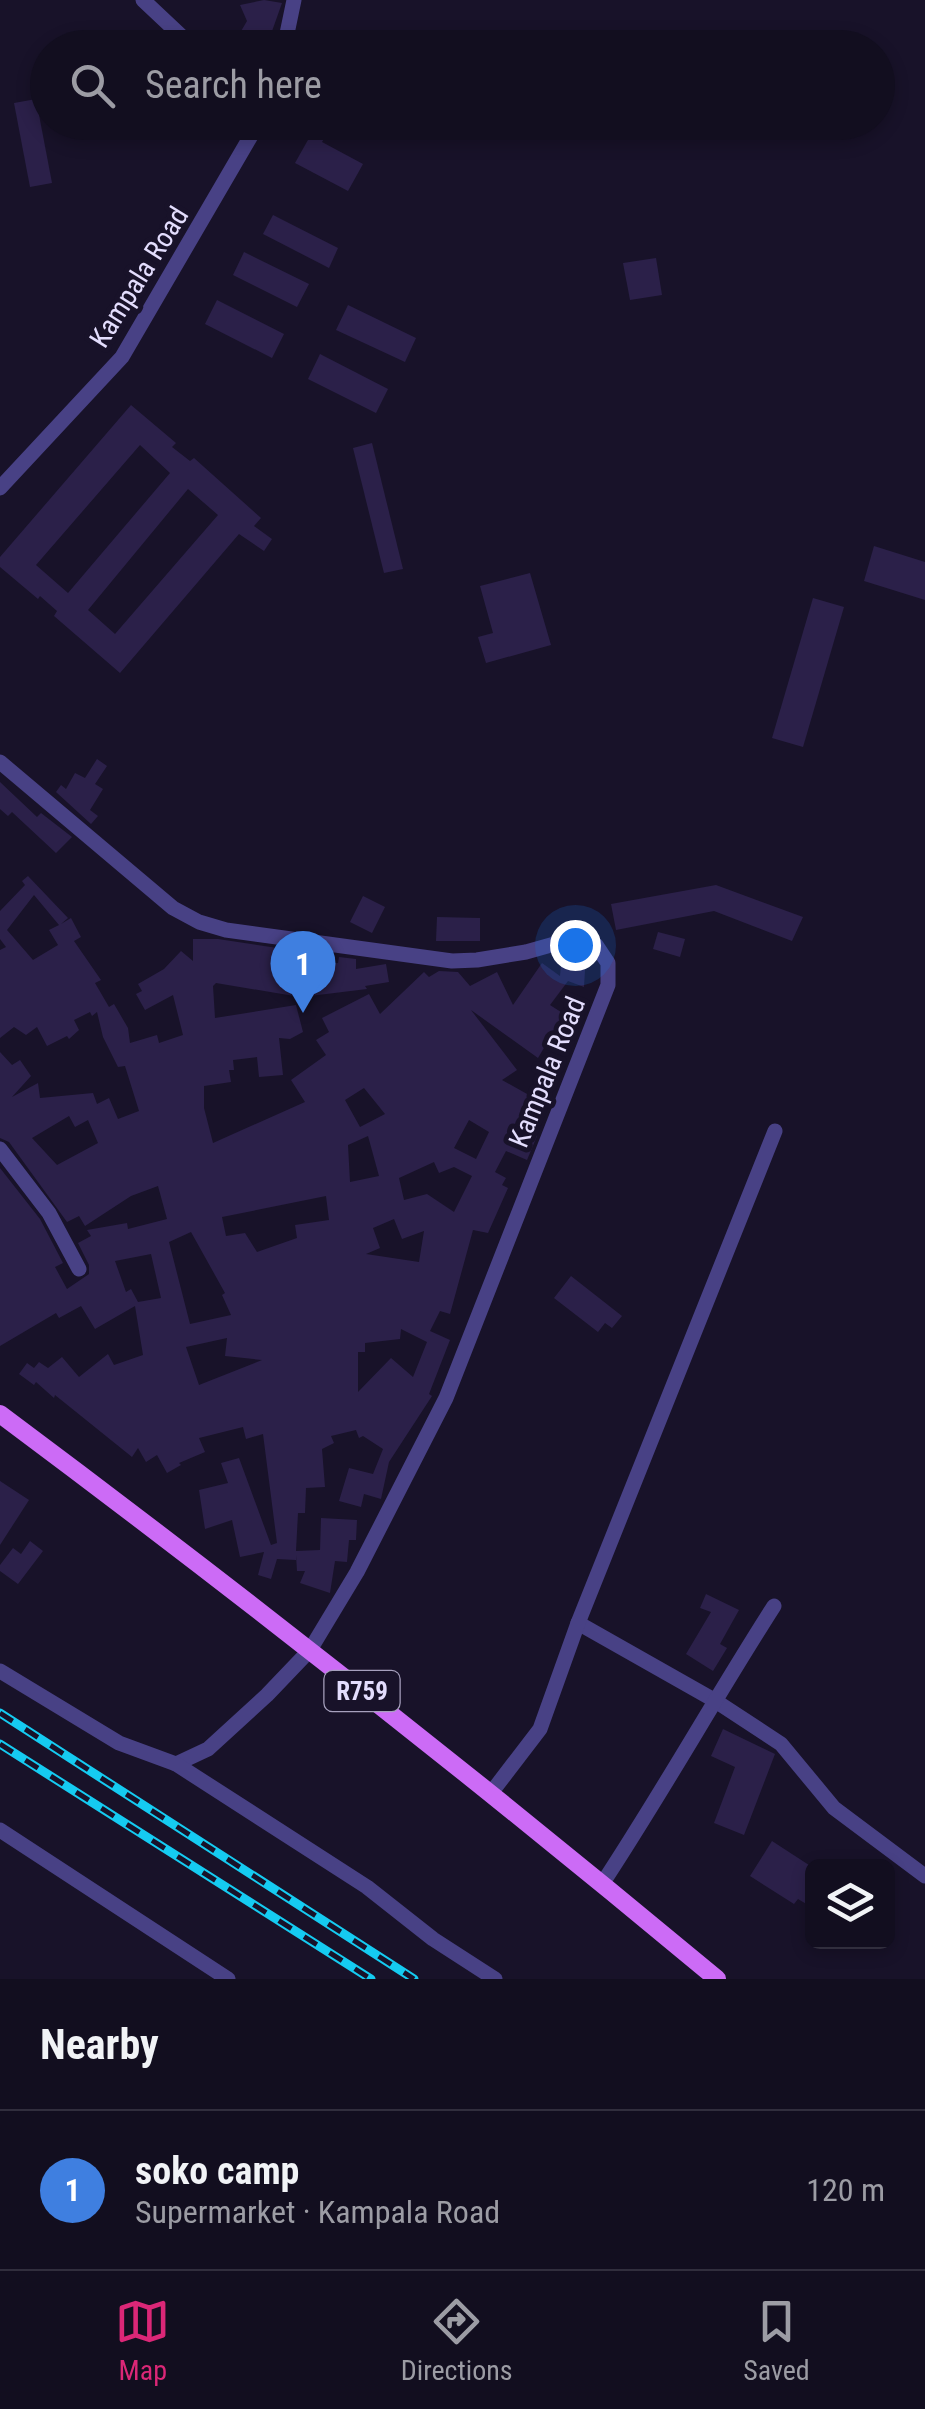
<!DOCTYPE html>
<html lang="en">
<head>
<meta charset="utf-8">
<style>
	body { margin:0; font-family:"Roboto Condensed",sans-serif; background:#1b1728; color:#f1f3f6 }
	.controls { position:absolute; right:30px; bottom:30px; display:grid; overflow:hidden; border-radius:15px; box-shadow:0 5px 15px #0003 }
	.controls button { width:90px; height:90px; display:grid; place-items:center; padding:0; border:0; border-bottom:2px solid #312e3d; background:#120e1f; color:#f1f3f6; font:50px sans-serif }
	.you { position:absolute; left:575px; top:945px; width:35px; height:35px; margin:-25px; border:8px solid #fff; border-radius:50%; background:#1a73e8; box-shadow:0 0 0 15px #1a73e833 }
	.badge { display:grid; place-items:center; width:65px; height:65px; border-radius:50%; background:#db2777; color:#fff; font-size:32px; font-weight:700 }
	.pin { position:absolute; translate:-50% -82px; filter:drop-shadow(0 2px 5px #0008) }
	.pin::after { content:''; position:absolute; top:52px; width:35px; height:30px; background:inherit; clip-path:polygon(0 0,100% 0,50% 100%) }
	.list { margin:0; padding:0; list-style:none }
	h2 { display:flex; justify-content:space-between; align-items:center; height:130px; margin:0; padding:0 40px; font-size:42px }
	h2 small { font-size:32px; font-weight:400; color:#9c9ca4 }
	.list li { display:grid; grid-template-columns:65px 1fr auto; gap:30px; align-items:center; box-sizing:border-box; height:160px; padding:0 40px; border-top:2px solid #312e3d }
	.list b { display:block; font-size:38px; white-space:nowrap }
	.list p { margin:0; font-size:32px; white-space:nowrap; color:#9c9ca4 }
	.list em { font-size:32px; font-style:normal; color:#9c9ca4 }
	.icon { flex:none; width:55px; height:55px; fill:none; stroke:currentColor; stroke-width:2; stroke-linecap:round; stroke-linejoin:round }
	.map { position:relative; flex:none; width:925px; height:1979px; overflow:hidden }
	.search { position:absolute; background:#120e1f; box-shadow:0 5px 15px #0003; left:30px; right:30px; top:30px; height:110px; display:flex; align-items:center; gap:25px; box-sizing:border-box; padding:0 35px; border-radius:55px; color:#9c9ca4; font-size:38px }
	.sheet { height:290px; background:#120e1f }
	nav { display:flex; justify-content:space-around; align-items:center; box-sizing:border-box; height:140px; border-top:2px solid #312e3d; background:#120e1f; font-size:28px; color:#9c9ca4 }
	nav a { display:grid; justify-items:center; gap:5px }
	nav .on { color:#db2777 }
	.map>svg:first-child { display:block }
	.building { fill:#2b2049; fill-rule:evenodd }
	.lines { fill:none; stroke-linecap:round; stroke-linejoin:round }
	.minor { stroke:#484185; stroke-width:15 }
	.major { stroke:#cc6bf6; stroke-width:18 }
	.rail-casing { stroke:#15cbf1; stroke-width:9 }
	.rail { stroke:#181229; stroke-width:5; stroke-dasharray:15; stroke-linecap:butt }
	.labels { text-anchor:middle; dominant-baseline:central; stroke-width:10; stroke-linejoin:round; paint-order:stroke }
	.shield { fill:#181229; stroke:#a6a0bd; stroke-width:2.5 }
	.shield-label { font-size:25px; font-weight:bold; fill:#e3ddfd }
	.street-label { font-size:28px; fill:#e3ddfd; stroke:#181229 }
</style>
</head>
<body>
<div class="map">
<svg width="925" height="1979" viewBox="0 0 925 1979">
	<rect width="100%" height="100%" fill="#181229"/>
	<g class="building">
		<polygon points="264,0 282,3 271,34 267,32 258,48 239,48 243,41 237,38 247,21 240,5"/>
		<polygon points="36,99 52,183 30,187 14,103"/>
		<polygon points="313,131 325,137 322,142 363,164 348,191 295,163"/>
		<polygon points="273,215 338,248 329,268 263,234"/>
		<polygon points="244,252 309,284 297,307 233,275"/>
		<polygon points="656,258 662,295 630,300 623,263"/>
		<polygon points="217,300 284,334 272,358 205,324"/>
		<polygon points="348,305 416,338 405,362 336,330"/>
		<polygon points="320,354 388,389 376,413 308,379"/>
		<path d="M131,405L176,443L172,447L190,461L194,458L261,518L254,526L272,539L264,551L239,534L120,673L54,616L57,611L40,596L38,599L0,567V557ZM140,445L170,473L68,593L36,565ZM188,489L218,515L115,634L88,610Z"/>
		<polygon points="372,443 403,569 384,573 353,448"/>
		<polygon points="874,546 925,562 925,600 864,581"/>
		<polygon points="530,573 551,645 486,663 478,637 493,633 480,586"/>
		<polygon points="813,598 844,607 803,747 772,738"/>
		<polygon points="97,759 107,766 95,784 103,789 90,810 98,816 91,824 56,792 61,785 66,789 75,773 85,778"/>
		<polygon points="0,782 37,817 41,813 72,837 56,853 12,812 8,816 0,809"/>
		<path d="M28,876L68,918L61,924L71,918L81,937L74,941L101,980L95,983L109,1007L114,1004L128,1028L130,1043L157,1035L159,1043L183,1035L173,995L145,1010L136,994L142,991L138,984L164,969L181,951L193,961V939H218L284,949L294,996L216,983L213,986L215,1018L296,1005L303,1032L290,1039L279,1038L283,1075L259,1077L257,1057L233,1060L234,1070H229L231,1082L204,1086V1108L213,1143L305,1102L291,1080L326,1055L316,1040L329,1032L322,1018L369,994L380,1014L424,972L429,977L439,971L458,972L470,986L497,972L513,1005L542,963L560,976L562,954H586L584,987L568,981L550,1005L564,1014L538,1058L471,1010L517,1070L502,1080L543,1103L534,1122L536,1123L532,1133L537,1136L527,1160L506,1151L495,1172L506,1178L502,1185L508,1188L488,1233L473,1230L450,1314L440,1311L430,1331L450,1340L429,1394L432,1396L389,1462L381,1499L364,1494L361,1507L339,1501L349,1468L373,1474L383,1449L363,1436L359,1438L356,1430L331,1436L334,1443L322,1449L325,1487L306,1488L305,1513H298L296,1551L320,1550L321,1518L357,1520L356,1540H349L347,1562L335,1561L330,1593L300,1583L305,1571H297L296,1555V1560L277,1559L271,1579L258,1575L264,1552L240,1557L232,1520L205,1529L199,1490L228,1483L221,1463L239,1458L271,1545L277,1543L263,1434L246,1439L243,1427L199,1438L205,1452L179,1463L181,1465L167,1473L157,1455L146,1462L138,1448L132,1457L55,1395L54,1398L36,1382L34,1385L19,1374L27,1363L34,1368L39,1362L48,1368L62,1357L79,1377L108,1354L114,1365L143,1355L135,1306L95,1329L81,1306L59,1318L56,1313L0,1346V1168L40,1219L63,1263L55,1267L67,1289L89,1274V1265L78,1243L91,1236L87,1230L127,1223L128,1229L167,1219L158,1186L131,1196L85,1226L79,1216L67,1222L9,1142L0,1138V1052L12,1065L20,1060L31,1076L12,1097L38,1083L40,1098L93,1093L97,1104L109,1098L118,1119L139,1111L125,1066L118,1067L103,1037L97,1012L92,1016L90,1012L74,1020L79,1030L69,1039L67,1036L47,1046L37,1027L26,1035L14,1027L0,1038V950L6,947L0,939V911L25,885L22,881ZM34,895L59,925L49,930L58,945L33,960L7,930ZM364,1088L385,1114L360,1127L345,1100ZM69,1116L75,1127L88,1120L98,1143L57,1165L32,1138ZM469,1120L489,1132L476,1159L454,1148ZM368,1136L379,1176L350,1182L348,1145ZM434,1162L439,1173L454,1167L472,1176L454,1212L427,1194L404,1200L399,1178ZM326,1196L329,1220L295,1225L297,1238L257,1252L245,1233L226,1236L222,1217ZM394,1219L402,1239L424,1231L419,1262L366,1254L380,1248L373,1228ZM191,1232L225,1293L222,1295L231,1315L190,1324L169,1242ZM151,1254L161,1298L138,1302L131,1289L126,1292L115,1261ZM401,1329L427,1342L413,1377L391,1358L358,1392V1352H365V1343L400,1339ZM227,1338L225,1356L262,1360L199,1385L186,1347Z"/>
		<polygon points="716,885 803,917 792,941 714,911 616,930 611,904"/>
		<polygon points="363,896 385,907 372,933 350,922"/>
		<polygon points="437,917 480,918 480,941 436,941"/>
		<polygon points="658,932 685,939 680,957 653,949"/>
		<polygon points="287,950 308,953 311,966 338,963 339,957 356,959 356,969 386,964 389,982 365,986 367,989 310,996"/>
		<polygon points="571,1276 622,1316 612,1328 605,1323 598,1332 554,1298"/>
		<polygon points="0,1481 29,1500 0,1545"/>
		<polygon points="30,1541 43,1551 18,1584 0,1571 0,1565 13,1548 21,1554"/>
		<polygon points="706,1594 739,1610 720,1644 727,1648 713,1671 686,1654 711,1612 700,1608"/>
		<polygon points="723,1729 775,1754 744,1835 714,1823 735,1767 711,1756"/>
		<polygon points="772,1841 812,1867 812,1881 807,1889 812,1893 812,1897 808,1905 798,1899 794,1904 750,1876"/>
	</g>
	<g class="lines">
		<g class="minor">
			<polyline points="143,0 194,48"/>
			<polyline points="284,48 294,0"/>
			<polyline points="0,488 122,357 259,122"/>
			<polyline points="0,762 173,908 199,922 226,930 452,961 477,960 526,952 565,941 591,943 596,945 608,963 608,985 446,1398 357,1572 310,1650 267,1695 208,1749 176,1764"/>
			<polyline points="0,1149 49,1213 79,1269"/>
			<polyline points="578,1623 714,1700 781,1744 834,1808 925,1876"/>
			<polyline points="0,1671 119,1743 176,1764 367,1887 433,1939 495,1979"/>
			<polyline points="491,1793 540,1729 578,1623 775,1131"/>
			<polyline points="0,1830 228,1979"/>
			<path d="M602,1884C662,1793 715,1698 774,1606"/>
		</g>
		<path class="major" d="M0,1414C244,1596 483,1784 717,1979"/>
		<defs>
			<g id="rail">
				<polyline points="0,1713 414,1979"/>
				<polyline points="0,1744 371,1979"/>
			</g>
		</defs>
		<use href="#rail" class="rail-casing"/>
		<use href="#rail" class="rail"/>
	</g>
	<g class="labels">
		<rect class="shield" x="324.5" y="1671" width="75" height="40" rx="8"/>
		<g class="shield-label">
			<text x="362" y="1691">R759</text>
		</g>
		<g class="street-label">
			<text transform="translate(139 277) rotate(-58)">Kampala Road</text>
			<text transform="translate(547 1072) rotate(-68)">Kampala Road</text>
		</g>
	</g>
</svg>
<div class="controls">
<button><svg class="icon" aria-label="layers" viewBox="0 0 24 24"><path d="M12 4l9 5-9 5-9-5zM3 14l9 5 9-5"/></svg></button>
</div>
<div class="you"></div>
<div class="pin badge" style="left:303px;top:1013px;background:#3f7fe0">1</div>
<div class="search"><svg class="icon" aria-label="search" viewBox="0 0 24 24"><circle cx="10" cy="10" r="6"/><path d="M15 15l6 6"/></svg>Search here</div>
</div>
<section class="sheet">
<h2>Nearby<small></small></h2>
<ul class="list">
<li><span class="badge" style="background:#3f7fe0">1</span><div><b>soko camp</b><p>Supermarket · Kampala Road</p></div><em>120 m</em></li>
</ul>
</section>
<nav>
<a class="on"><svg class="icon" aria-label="map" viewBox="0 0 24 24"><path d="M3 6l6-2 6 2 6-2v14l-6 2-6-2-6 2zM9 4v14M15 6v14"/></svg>Map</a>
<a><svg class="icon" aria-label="directions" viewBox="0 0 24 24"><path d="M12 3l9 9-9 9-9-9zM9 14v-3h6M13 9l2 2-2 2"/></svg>Directions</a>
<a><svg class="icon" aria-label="saved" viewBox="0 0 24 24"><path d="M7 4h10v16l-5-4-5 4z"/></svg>Saved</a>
</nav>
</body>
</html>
